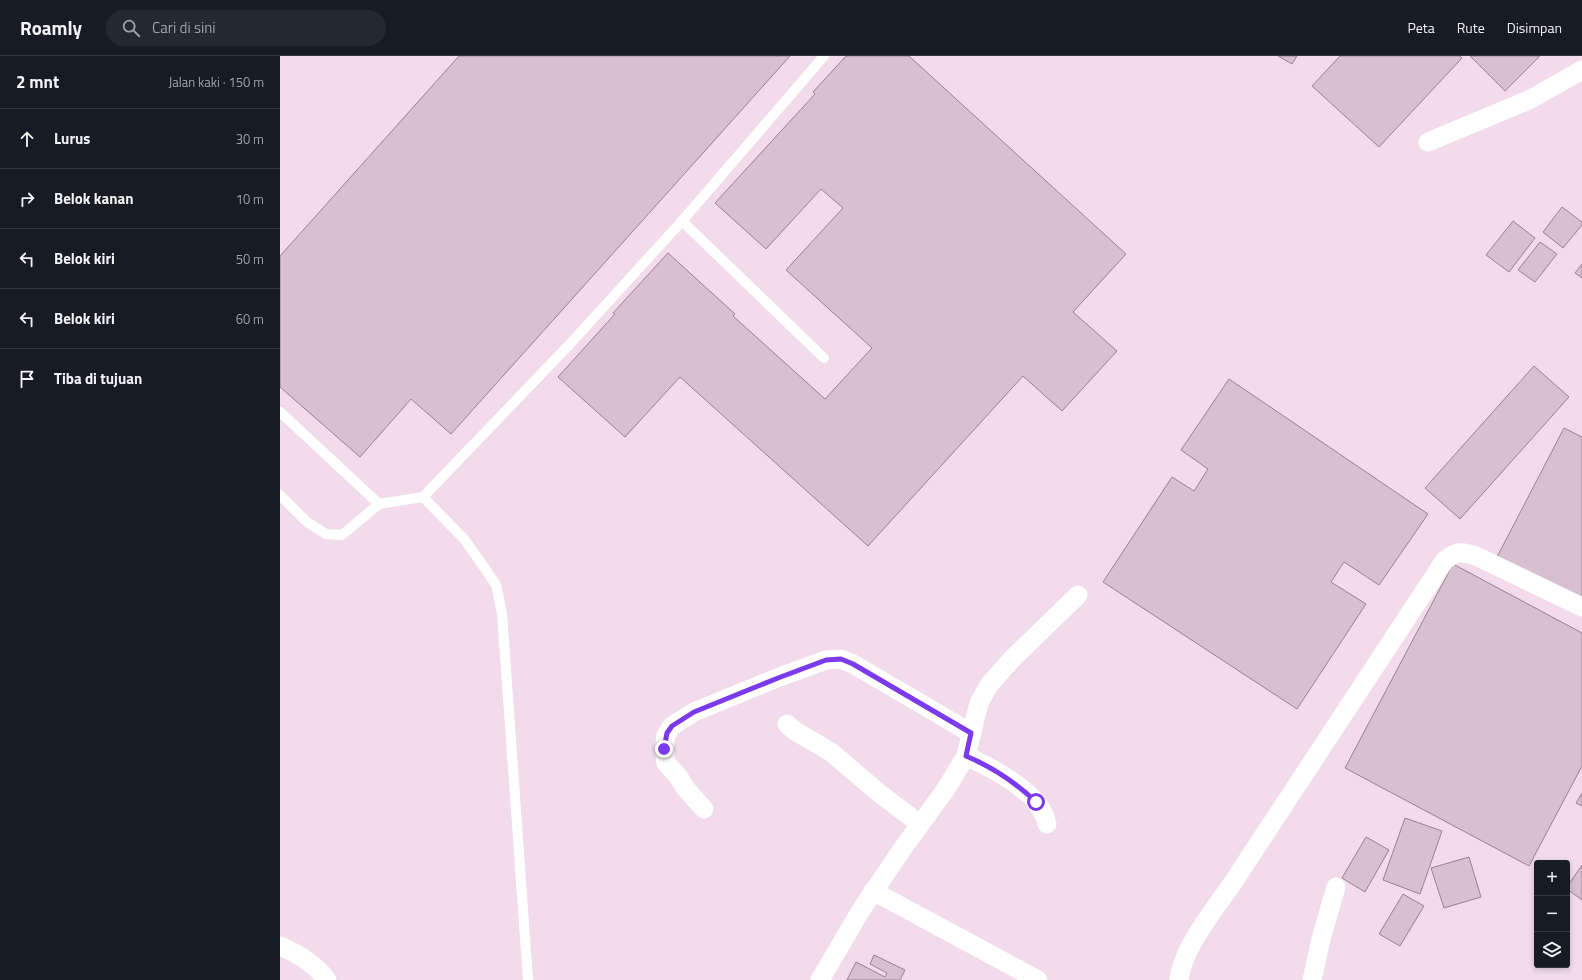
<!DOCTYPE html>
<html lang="id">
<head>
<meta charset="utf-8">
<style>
	body { margin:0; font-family:"Titillium Web",sans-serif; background:#242831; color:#f1f3f6 }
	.controls { position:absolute; right:12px; bottom:12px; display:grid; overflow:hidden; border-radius:4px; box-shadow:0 2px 6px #0003 }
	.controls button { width:36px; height:36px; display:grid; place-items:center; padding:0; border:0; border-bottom:1px solid #363941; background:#171b24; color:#f1f3f6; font:20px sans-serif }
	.stop { position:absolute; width:12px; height:12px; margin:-9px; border:3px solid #7c3aed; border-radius:50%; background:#fff }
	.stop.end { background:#7c3aed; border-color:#fff; box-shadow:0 1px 4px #0008 }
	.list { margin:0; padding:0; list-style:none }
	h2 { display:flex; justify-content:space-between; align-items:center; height:52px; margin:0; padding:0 16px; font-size:17px }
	h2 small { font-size:13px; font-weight:400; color:#9ea1a6 }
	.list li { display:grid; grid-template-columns:26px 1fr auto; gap:12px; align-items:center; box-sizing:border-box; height:60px; padding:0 16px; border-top:1px solid #363941 }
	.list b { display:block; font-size:15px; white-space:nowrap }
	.list em { font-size:13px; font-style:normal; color:#9ea1a6 }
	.icon { flex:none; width:22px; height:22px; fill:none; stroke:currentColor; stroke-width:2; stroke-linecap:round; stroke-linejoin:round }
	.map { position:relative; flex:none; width:1302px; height:924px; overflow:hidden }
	header { display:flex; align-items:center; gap:24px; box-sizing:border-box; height:56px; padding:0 20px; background:#171b24; border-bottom:1px solid #363941 }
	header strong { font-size:19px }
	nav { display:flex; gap:22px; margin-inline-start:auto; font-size:14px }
	.search { width:280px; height:36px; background:#242831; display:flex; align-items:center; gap:10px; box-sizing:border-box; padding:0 14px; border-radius:22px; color:#9ea1a6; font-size:15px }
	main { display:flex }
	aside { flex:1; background:#171b24 }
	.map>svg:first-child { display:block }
	.building { fill:#d7c0d0; stroke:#988391 }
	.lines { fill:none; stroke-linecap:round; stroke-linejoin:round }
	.service { stroke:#fff; stroke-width:10 }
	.minor { stroke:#fff; stroke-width:19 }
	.route { stroke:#7c3aed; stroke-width:5 }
</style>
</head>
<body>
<header>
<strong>Roamly</strong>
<div class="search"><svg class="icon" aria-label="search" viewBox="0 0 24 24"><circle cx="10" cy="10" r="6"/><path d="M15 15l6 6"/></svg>Cari di sini</div>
<nav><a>Peta</a><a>Rute</a><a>Disimpan</a></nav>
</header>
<main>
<aside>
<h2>2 mnt<small>Jalan kaki · 150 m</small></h2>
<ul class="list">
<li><svg class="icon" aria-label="ahead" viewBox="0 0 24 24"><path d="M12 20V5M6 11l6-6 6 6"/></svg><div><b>Lurus</b></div><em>30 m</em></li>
<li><svg class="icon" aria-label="right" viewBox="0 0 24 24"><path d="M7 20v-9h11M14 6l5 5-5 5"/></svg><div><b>Belok kanan</b></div><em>10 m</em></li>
<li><svg class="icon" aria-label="left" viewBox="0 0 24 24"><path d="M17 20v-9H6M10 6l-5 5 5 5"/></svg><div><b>Belok kiri</b></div><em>50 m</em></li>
<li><svg class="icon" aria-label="left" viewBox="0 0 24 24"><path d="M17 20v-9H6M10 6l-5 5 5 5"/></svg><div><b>Belok kiri</b></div><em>60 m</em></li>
<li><svg class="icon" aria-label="arrive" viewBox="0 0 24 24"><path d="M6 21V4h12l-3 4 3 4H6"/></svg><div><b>Tiba di tujuan</b></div></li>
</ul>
</aside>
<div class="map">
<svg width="1302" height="924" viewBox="0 0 1302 924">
	<rect width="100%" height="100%" fill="#f2dbeb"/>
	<g class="building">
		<polygon points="179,0 510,0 171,378 131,343 80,401 0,331 0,200"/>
		<polygon points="566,0 629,0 846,198 793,256 837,295 782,355 743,320 588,490 400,321 345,381 278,321 335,258 333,257 388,197 455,258 453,260 545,343 592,292 506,214 563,152 541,133 486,193 435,147 535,38 533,36"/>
		<polygon points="998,0 1017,0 1012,8"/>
		<polygon points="1060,0 1180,0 1182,2 1099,91 1032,30"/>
		<polygon points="1190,0 1260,0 1225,35"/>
		<polygon points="1282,151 1302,166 1302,169 1283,192 1263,176"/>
		<polygon points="1233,165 1255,182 1229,216 1206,199"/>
		<polygon points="1260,186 1277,198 1255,226 1238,214"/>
		<polygon points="1302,208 1302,222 1295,217"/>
		<polygon points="1254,310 1289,341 1180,463 1145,432"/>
		<polygon points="949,323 1148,458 1099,529 1064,506 1051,526 1086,548 1017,653 823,526 892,421 914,435 928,413 901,394"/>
		<polygon points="1284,372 1302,381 1302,545 1217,501"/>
		<polygon points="1173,508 1302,577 1302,710 1249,810 1065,712"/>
		<polygon points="1302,737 1302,750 1296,747"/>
		<polygon points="1125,762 1162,775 1140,838 1103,824"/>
		<polygon points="1086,781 1109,794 1085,836 1062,822"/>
		<polygon points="1189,801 1201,841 1164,852 1151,812"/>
		<polygon points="1302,809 1302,844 1287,833 1287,831"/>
		<polygon points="1123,838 1144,850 1120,890 1099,878"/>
		<polygon points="594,899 625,914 620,924 567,924 576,906 605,921 607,917 590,908"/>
	</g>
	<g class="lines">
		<g class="service">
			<polyline points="402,165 544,302"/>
			<polyline points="0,356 99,448"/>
			<polyline points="0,439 27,466 46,478 62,479 99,448 143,441 289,289 402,165 544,0"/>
			<polyline points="143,441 184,483 204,511 216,529 222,557 248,924"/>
		</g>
		<g class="minor">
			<polyline points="1148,86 1251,43 1302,14"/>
			<polyline points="507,668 515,675 551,696 599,737 640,768"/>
			<path d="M686,700C710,711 747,730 761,753C764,758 766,763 767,768"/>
			<polyline points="424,753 406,733 398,720 386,707 384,693 386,679 392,670 414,656 497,622 546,604 561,603 573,608 691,677"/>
			<polyline points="593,835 758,924"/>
			<path d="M0,890C19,898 35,908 47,924"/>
			<polyline points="540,924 581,854 623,792 666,733 686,700 699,647 709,629 732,603 798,539"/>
			<path d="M899,924C902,893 934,854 952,828L1165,504C1177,495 1182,495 1196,500L1302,551"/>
			<polyline points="1032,924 1041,883 1056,831"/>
		</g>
	</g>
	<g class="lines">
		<path class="route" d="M384,693L387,677L392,670L414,656L498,622L546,604L561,603L573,608L691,677L686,700C712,711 735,726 756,746"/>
	</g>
</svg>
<div class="controls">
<button>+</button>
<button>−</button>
<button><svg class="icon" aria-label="layers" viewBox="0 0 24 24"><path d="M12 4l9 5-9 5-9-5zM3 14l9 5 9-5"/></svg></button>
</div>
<div class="stop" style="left:756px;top:746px"></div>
<div class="stop end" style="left:384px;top:693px"></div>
</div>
</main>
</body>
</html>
